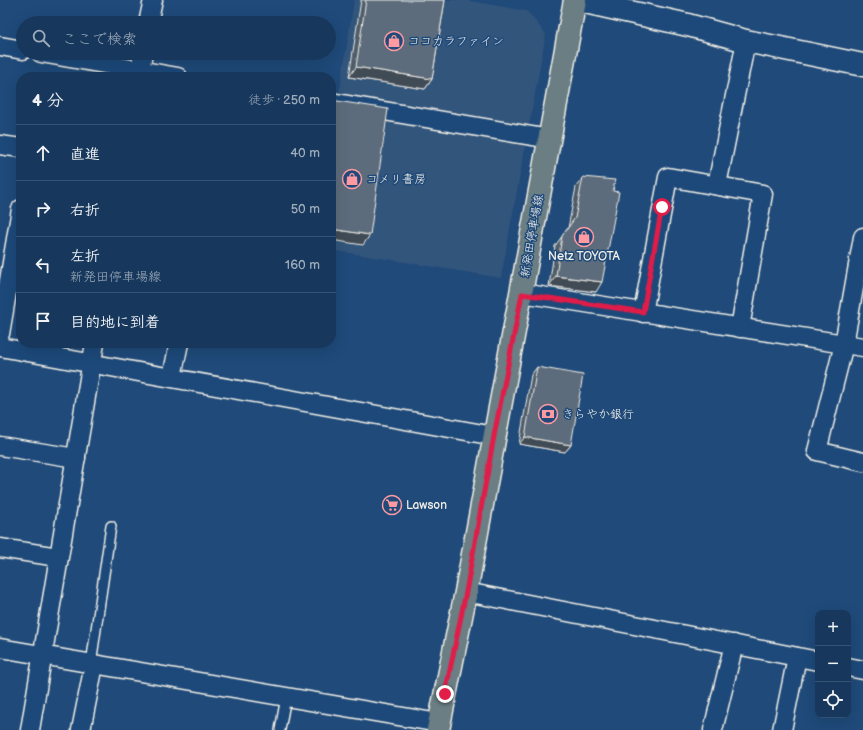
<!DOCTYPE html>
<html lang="ja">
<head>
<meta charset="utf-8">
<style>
	body { margin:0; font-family:"Balsamiq Sans","Klee One",sans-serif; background:#203f62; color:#f1f3f6 }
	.controls { position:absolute; right:12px; bottom:12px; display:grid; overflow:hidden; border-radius:8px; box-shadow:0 4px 16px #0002 }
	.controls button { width:36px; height:36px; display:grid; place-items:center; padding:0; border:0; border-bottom:1px solid #365272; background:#17385c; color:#f1f3f6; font:20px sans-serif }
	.stop { position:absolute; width:12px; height:12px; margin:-9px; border:3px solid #e11d48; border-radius:50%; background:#fff }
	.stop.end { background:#e11d48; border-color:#fff; box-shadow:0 1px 4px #0008 }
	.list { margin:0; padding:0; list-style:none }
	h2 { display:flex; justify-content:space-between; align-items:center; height:52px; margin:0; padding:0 16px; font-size:17px }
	h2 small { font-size:13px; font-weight:400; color:#9eacbb }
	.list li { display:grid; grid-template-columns:26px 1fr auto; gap:12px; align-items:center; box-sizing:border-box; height:56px; padding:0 16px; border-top:1px solid #365272 }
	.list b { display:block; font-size:15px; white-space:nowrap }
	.list p { margin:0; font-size:13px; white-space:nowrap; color:#9eacbb }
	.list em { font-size:13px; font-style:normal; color:#9eacbb }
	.icon { flex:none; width:22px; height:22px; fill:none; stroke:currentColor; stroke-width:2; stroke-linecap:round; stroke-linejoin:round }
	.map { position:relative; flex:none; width:863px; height:730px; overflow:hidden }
	.search { position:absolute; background:#17385c; box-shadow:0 4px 16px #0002; left:16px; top:16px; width:320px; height:44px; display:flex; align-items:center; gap:10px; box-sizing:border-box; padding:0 14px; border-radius:22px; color:#9eacbb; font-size:15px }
	.panel { position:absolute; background:#17385c; box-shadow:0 4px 16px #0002; left:16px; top:72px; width:320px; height:276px; border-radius:16px }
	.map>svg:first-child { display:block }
	.built { fill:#32547b }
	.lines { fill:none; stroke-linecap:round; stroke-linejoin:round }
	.lane-casing { stroke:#f4f1e8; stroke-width:12 }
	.street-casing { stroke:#f4f1e8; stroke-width:21 }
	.secondary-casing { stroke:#f4f1e8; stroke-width:25 }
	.primary-casing { stroke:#f4f1e8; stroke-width:25 }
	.lane { stroke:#1f4a7a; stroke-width:9 }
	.street { stroke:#1f4a7a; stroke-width:18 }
	.secondary { stroke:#1f4a7a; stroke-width:22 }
	.primary { stroke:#6b7e84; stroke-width:22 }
	.wall { fill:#505d6b; stroke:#f4f1e8 }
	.shaded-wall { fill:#414c57; stroke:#f4f1e8 }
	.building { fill:#5d6c7c; stroke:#f4f1e8 }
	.route { stroke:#e11d48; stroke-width:5 }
	.labels { text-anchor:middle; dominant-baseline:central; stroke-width:3; stroke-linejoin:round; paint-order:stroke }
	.poi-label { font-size:12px; fill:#f4f1e8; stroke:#1f4a7a; text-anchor:start }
	.street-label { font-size:12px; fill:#f4f1e8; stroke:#1f4a7a }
</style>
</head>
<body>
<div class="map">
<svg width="863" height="730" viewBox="0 0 863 730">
	<rect width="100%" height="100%" fill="#1f4a7a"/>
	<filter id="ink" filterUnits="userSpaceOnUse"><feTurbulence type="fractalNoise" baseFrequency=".025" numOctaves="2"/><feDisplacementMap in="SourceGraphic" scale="8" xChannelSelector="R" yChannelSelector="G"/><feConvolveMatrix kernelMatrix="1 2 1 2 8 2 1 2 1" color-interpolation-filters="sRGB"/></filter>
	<g filter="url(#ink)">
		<polygon class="built" points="354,0 465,0 527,11 546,34 501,278 331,250 331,94 339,95"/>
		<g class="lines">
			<defs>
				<g id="lane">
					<polyline points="91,664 111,526"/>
					<polyline points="280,730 286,697"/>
				</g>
				<g id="street">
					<polyline points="148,23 153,0"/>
					<polyline points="0,46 23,50"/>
					<polyline points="41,53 178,77"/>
					<polyline points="139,77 143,53"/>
					<polyline points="331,102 550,139"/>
					<polyline points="0,145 21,148"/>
					<polyline points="717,185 746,41"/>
					<polyline points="863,237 844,344 817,451 863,462"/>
					<polyline points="522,293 863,347"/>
					<polyline points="643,313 668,177 763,194 740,328"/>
					<polyline points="0,334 21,209"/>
					<polyline points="0,347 494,436"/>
					<polyline points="172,377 179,343"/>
					<polyline points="0,446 76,458"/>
					<polyline points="0,548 58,557"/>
					<polyline points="466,592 818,661"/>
					<polyline points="0,648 439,723"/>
					<polyline points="848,667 863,670"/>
					<polyline points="30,730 95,343"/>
					<polyline points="81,730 94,665"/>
					<polyline points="713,730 734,644"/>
					<polyline points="782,730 797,657"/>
				</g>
				<polyline id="secondary" points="576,0 688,25 746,41 863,65"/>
				<polyline id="primary" points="438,730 466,592 575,0"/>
			</defs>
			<use href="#lane" class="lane-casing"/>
			<use href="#street" class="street-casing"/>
			<use href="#secondary" class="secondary-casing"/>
			<use href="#primary" class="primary-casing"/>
			<use href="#lane" class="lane"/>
			<use href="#street" class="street"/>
			<use href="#secondary" class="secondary"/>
			<use href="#primary" class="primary"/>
		</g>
		<g class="wall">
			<polygon points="361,0 445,0 432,79 425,89 349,77"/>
			<polygon points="583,177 596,292 549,286 555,246 568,228 576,187"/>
			<polygon points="537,367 571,445 565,452 519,444 531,375"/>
		</g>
		<g class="shaded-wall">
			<polygon points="356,67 432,79 425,89 349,77"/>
			<polygon points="331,229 370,235 363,245 331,240"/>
			<polygon points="556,276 602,282 596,292 549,286"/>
			<polygon points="525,437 571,445 565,452 519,444"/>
		</g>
		<g class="building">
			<polygon points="366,0 445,0 432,79 356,67"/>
			<polygon points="331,100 388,109 370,235 331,229"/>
			<polygon points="583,177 615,180 613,191 619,192 602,282 556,276 562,236 575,218"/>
			<polygon points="537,367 583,375 571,445 525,437"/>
		</g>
	</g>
	<g class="lines" filter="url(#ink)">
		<polyline class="route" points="445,694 466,592 494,436 522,294 643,312 662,207"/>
	</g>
	<defs>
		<symbol id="shop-ring" viewBox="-11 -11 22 22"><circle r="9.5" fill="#1f4a7a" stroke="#ff9aa2" stroke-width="1.5"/><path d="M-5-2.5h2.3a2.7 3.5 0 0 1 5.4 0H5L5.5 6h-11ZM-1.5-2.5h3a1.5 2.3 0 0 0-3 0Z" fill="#ff9aa2"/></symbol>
		<symbol id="bank-ring" viewBox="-11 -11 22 22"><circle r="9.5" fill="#1f4a7a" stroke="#ff9aa2" stroke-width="1.5"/><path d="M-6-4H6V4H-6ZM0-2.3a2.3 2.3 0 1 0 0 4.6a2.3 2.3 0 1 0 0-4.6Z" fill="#ff9aa2"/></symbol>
		<symbol id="supermarket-ring" viewBox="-11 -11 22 22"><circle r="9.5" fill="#1f4a7a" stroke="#ff9aa2" stroke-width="1.5"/><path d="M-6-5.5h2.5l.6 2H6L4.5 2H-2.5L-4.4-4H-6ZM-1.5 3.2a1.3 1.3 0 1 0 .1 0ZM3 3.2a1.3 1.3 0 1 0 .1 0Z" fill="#ff9aa2"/></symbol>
	</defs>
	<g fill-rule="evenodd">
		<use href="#shop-ring" x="383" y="30" width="22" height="22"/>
		<use href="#shop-ring" x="341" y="168" width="22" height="22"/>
		<use href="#shop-ring" x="573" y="226" width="22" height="22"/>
		<use href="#bank-ring" x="537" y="403" width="22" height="22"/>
		<use href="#supermarket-ring" x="381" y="494" width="22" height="22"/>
	</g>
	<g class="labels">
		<g class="poi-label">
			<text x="408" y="41">ココカラファイン</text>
			<text x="366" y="179">コメリ書房</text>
			<text x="584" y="256" text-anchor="middle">Netz TOYOTA</text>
			<text x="562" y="414">きらやか銀行</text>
			<text x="406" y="505">Lawson</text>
		</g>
		<g class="street-label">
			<text transform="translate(532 236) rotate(-80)">新発田停車場線</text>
		</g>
	</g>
</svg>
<div class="controls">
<button>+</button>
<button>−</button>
<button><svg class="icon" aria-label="locate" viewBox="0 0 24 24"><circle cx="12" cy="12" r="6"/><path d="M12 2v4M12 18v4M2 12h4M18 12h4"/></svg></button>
</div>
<div class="stop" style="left:662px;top:207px"></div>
<div class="stop end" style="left:445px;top:694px"></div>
<div class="search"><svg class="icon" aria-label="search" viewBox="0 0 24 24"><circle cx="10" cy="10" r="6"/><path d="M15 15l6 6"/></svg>ここで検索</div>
<section class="panel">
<h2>4 分<small>徒歩 · 250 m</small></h2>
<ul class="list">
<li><svg class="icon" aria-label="ahead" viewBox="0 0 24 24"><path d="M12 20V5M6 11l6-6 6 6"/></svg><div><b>直進</b></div><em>40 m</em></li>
<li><svg class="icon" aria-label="right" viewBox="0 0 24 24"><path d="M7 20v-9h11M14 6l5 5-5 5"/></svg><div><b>右折</b></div><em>50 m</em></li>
<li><svg class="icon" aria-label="left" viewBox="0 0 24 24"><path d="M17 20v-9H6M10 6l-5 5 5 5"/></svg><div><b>左折</b><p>新発田停車場線</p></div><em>160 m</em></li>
<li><svg class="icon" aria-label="arrive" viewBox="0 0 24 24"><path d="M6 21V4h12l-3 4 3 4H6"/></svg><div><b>目的地に到着</b></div></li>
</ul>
</section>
</div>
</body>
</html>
